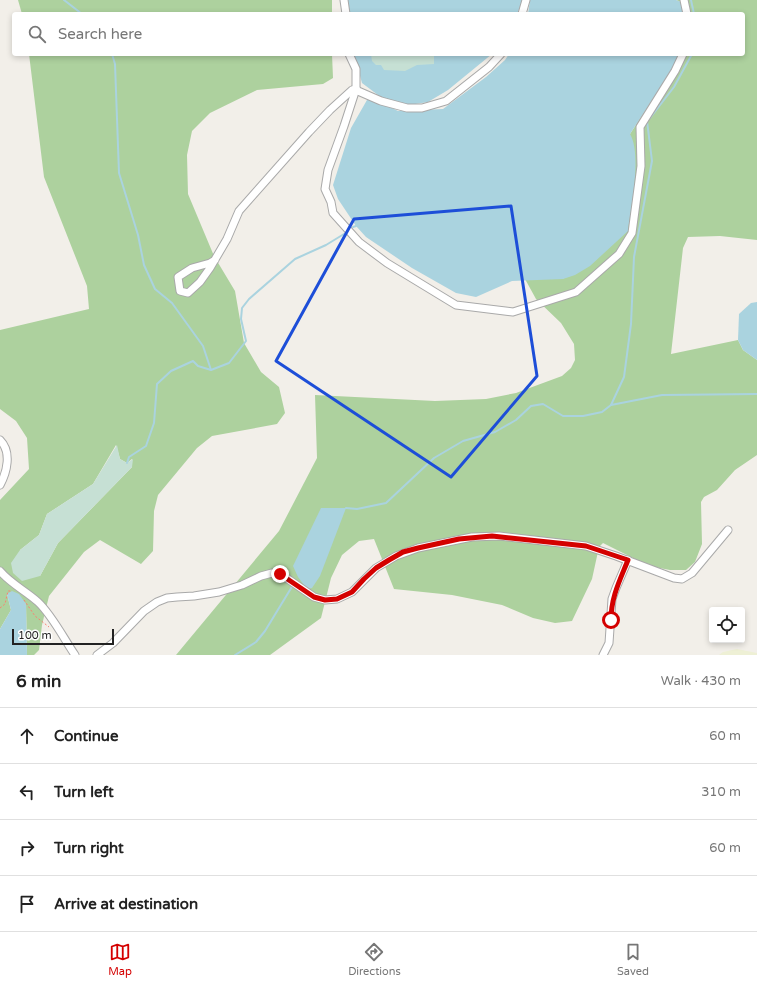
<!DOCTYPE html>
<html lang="en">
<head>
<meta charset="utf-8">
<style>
	body { margin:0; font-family:"Varela Round",sans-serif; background:#f2f2f2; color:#222 }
	.controls { position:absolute; right:12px; bottom:12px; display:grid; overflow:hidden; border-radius:4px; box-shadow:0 2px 6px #0003 }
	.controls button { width:36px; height:36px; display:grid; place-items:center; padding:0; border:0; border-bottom:1px solid #e0e0e0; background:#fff; color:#222; font:20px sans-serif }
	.scale { position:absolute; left:12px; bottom:10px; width:102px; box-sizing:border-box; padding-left:4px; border:2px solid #222; border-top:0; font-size:11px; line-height:14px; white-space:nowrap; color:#222; -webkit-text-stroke:3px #fff; paint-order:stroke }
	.stop { position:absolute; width:12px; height:12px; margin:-9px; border:3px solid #d40000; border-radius:50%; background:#fff }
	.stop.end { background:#d40000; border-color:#fff; box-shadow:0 1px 4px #0008 }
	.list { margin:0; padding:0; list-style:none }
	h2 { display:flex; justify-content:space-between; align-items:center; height:52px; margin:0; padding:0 16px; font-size:17px }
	h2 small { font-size:13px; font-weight:400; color:#767676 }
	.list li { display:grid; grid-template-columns:26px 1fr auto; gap:12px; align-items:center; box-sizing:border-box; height:56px; padding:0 16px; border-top:1px solid #e0e0e0 }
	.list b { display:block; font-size:15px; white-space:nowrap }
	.list em { font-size:13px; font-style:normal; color:#767676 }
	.icon { flex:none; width:22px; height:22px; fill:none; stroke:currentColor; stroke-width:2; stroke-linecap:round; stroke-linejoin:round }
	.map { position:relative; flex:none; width:757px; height:655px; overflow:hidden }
	.search { position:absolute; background:#fff; box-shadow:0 2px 6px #0003; left:12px; right:12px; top:12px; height:44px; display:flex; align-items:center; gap:10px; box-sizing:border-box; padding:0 14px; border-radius:4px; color:#767676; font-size:15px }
	.sheet { height:276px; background:#fff }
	nav { display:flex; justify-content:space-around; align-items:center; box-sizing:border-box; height:56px; border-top:1px solid #e0e0e0; background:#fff; font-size:11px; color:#767676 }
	nav a { display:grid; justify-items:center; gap:2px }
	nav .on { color:#d40000 }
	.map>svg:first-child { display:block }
	.farmland { fill:#eef0d5 }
	.forest { fill:#add19e; fill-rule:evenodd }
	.wetland { fill:#c6e0d4 }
	.water { fill:#aad3df }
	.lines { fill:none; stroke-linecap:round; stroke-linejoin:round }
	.stream { stroke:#aad3df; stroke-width:2 }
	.minor-casing { stroke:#a9a9a9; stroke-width:9 }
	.path { stroke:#fa8072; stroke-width:1; stroke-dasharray:2 2; stroke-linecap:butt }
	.minor { stroke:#fff; stroke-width:7 }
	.route { stroke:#d40000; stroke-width:5 }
	.marked { fill:none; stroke:#1d4ed8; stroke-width:3; stroke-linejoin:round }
</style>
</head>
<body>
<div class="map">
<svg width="757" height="655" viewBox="0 0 757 655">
	<rect width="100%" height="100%" fill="#f2efe9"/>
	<polygon class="farmland" points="737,649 757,653 757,655 719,655 723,652"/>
	<g class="forest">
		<polygon points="18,0 332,0 332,14 22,14"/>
		<polygon points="676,0 757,0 757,240 720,236 688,237 683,248 671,354 738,340 743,350 757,360 757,455 735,470 717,490 704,497 701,502 702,544 695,562 686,570 670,570 649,566 603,543 599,547 592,579 572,621 555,623 533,618 502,605 452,595 394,589 374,539 359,541 342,555 331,578 321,618 270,655 176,655 279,531 317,458 315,395 435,401 486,399 516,393 562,376 571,368 575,360 574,344 561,323 536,299 525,279 563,279 630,134 670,72 680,54 743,54 743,14 684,14 681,2"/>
		<path d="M29,54H332L333,78L323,84L257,90L210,113L192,131L187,155L188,194L214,256L235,291L244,343L261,372L279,387L285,413L277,424L212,436L197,448L158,495L154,511L153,551L141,564L100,540L84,552L49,596L42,625L39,650L34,655H27L26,604L7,594L11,610L0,629V500L29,469L27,438L16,421L0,409V330L89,309L87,286L44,177ZM116,445L120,459L127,463L132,459V467L58,543L40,576L20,550L39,535L47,514L93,484Z"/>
	</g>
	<g class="wetland">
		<polygon points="368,54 488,54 382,89"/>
		<polygon points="117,445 120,459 127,463 133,459 132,467 58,543 40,576 22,581 13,573 11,563 20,550 39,535 47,514 93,484"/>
	</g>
	<g class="water">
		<polygon points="347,0 523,0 517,14 348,14"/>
		<polygon points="530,0 676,0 681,2 684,14 528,14"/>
		<polygon points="354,54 371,54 372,61 376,65 381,65 384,70 405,71 417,65 434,64 434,54 492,54 448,90 428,102 403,106 386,101 362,83"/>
		<path d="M509,54H680L670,72L630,134C642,154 631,207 628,231L590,266L575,275L563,279L512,281L476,297L456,293L412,268L366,237L356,226L338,199L333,185L351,128L367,100H376L398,111L443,109L486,77L505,60Z"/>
		<polygon points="757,302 757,360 743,350 738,340 739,314 751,303"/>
		<polygon points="321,508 346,508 320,576 312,588 307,589 298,577 293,566"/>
		<polygon points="12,591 19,594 26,604 27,655 0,655 0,629 11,610 7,594"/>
	</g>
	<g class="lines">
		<g class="stream">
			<polyline points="64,0 82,14"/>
			<polyline points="691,0 694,14"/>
			<polyline points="112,54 115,64 119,173 138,235 144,265 155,289 172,303 203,346 211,370"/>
			<polyline points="650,118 674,87 692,54"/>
			<polyline points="353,227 356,226"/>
			<polyline points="611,405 662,395 757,394"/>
			<polyline points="127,463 129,457 146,446 154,423 157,384 171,371 193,361 198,366 211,370 229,363 246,341 241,319 242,308 249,299 295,259 326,245 344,234"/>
			<polyline points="346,508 357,509 386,503 434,458 463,441 495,432 516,420 531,406 543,404 563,416 583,416 602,412 611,405 624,377 631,324 634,257 652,161 647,121"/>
			<polyline points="235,655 256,642 265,631 293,585"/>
		</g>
		<defs>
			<g id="minor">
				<polyline points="344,0 346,14"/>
				<polyline points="684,0 687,14"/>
				<polyline points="522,14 526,0"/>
				<polyline points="349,54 356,69 356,89 344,126 328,170 325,189 331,202 333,213 359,242 387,263 456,305 513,312 576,292 619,254 632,233 641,166 640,127 675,71 683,54"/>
				<polyline points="356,89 358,91 381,101 407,108 422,108 446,101 489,67 501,54"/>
				<polyline points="215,260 210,263 192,268 178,277 180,291 188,293 200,282 210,268 227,239 239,211 309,132 330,110 352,90 356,89"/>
				<path d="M0,440C12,452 7,472 0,485"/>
				<path d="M0,571C11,584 26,591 38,602C52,615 64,639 75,655"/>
				<polyline points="97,655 113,643 144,611 157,602 167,598 177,597 194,596 219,592 242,585 261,576 272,573 285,577 314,597 325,600 337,599 352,592 376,568 396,556 418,548 472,537 499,536 586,546 616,556 674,578 682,579 692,573 728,530"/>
				<polyline points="603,655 609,643 612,599 616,588 628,560"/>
			</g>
		</defs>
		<use href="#minor" class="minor-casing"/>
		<g class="path">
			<polyline points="24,600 35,616 49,627"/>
			<polyline points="0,608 5,604 8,591 11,591"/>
		</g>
		<use href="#minor" class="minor"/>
	</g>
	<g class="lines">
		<path class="route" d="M280,574L314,597L325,600L337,599L352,592L364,579L376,568L389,560L403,552L418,548L459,539L492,536L586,546L628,560C620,580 611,597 611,620"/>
	</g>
	<path class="marked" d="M511,206L537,376L451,477L276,361L354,219Z"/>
</svg>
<div class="controls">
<button><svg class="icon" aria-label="locate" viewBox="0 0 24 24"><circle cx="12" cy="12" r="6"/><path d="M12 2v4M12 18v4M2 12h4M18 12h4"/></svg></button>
</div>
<div class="scale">100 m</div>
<div class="stop" style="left:611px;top:620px"></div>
<div class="stop end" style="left:280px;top:574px"></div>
<div class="search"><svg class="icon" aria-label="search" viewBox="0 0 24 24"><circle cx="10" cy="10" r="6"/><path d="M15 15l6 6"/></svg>Search here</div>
</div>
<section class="sheet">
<h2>6 min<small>Walk · 430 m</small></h2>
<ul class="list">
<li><svg class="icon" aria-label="ahead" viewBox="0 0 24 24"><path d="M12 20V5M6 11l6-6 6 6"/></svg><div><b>Continue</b></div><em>60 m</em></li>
<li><svg class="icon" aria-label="left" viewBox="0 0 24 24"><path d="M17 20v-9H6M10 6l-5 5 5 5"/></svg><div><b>Turn left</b></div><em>310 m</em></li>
<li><svg class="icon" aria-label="right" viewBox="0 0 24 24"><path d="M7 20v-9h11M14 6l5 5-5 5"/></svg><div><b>Turn right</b></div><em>60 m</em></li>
<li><svg class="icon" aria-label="arrive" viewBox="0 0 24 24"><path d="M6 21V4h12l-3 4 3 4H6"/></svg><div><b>Arrive at destination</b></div></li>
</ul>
</section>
<nav>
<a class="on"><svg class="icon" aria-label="map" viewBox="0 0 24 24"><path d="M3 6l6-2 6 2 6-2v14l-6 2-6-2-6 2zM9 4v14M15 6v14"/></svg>Map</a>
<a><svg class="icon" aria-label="directions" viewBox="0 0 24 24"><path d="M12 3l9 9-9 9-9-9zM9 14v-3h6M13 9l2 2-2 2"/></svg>Directions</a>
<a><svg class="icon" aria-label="saved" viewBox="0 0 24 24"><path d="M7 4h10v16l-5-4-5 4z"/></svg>Saved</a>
</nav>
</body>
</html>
